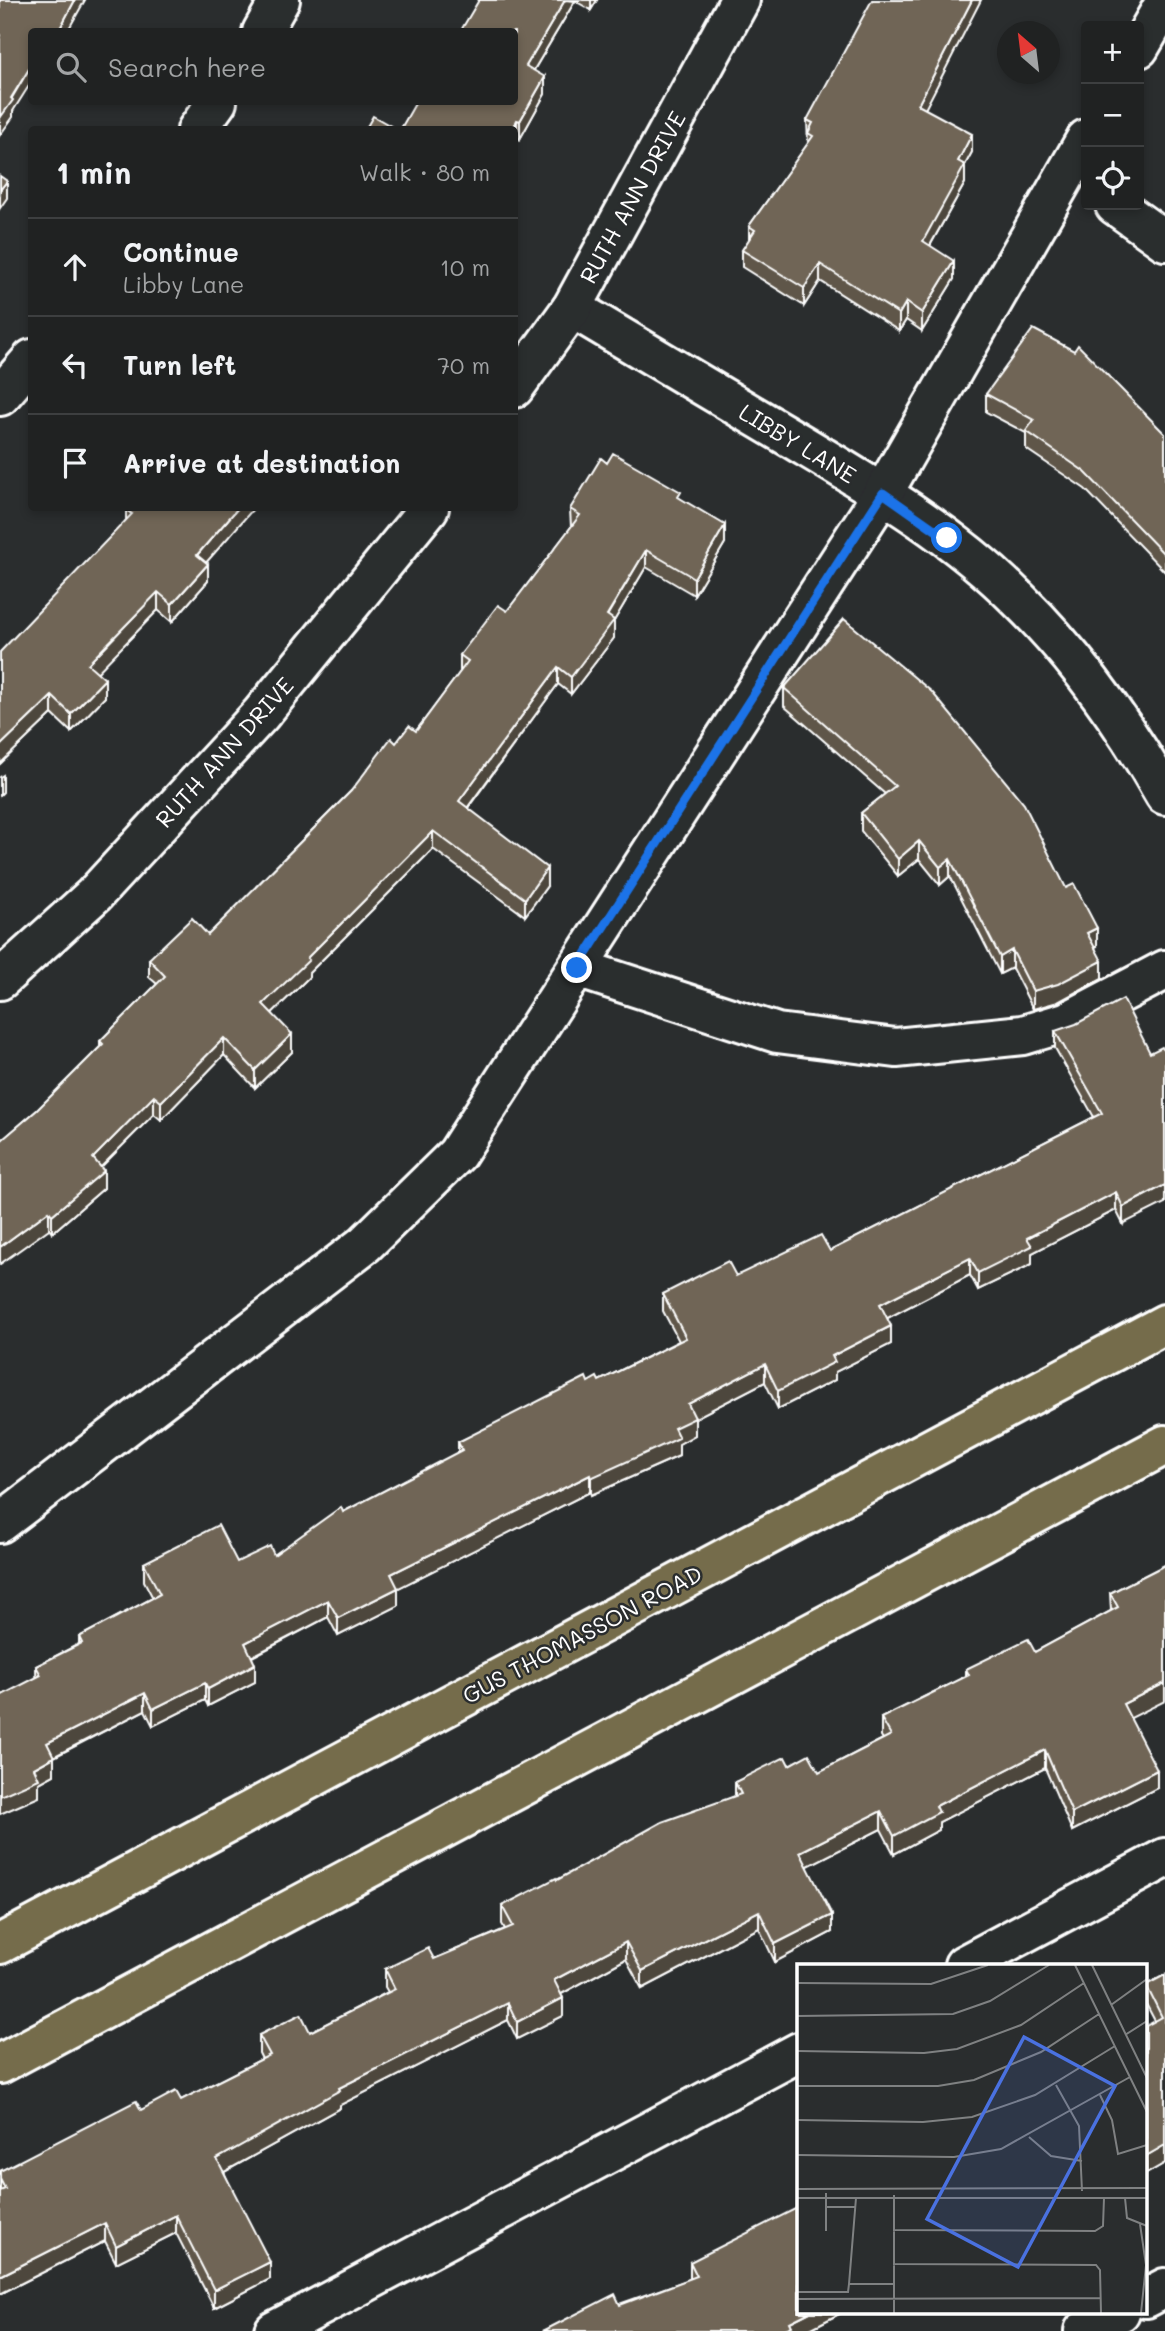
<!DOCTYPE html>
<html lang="en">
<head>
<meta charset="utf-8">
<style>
	body { margin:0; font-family:Mali,sans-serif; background:#282a2a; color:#f1f3f6 }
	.controls { position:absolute; right:21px; top:21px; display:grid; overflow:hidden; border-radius:7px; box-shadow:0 4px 10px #0003 }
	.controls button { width:63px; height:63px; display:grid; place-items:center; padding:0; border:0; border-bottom:2px solid #3d3f40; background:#202222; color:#f1f3f6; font:35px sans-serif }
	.compass { position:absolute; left:997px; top:21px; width:63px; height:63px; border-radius:50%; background:#202222; box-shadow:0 4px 10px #0003; rotate:332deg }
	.stop { position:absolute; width:21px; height:21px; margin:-16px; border:5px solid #1a73e8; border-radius:50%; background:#fff }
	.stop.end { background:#1a73e8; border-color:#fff; box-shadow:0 2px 7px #0008 }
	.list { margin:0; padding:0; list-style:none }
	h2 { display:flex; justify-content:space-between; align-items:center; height:91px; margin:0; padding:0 28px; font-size:30px }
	h2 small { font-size:23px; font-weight:400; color:#a2a4a5 }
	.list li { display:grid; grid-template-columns:46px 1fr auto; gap:21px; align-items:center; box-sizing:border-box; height:98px; padding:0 28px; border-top:2px solid #3d3f40 }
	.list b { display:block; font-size:26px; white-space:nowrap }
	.list p { margin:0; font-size:23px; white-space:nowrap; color:#a2a4a5 }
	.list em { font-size:23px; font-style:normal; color:#a2a4a5 }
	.icon { flex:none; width:38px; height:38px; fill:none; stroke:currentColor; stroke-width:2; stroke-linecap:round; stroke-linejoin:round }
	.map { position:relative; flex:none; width:1165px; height:2331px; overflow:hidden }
	.search { position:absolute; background:#202222; box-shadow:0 4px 10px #0003; left:28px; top:28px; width:490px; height:77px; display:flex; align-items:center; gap:18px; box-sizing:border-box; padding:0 24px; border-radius:7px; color:#a2a4a5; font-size:26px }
	.panel { position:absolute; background:#202222; box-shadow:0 4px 10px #0003; left:28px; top:126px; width:490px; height:385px; border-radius:7px }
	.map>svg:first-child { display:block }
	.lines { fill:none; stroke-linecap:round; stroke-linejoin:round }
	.minor-casing { stroke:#fff; stroke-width:44 }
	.major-casing { stroke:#fff; stroke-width:44 }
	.minor { stroke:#2a2d2e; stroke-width:38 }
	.major { stroke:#746c4b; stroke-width:38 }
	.wall { fill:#5f574a; stroke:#fff; stroke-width:2 }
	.shaded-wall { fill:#4e473c; stroke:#fff; stroke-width:2 }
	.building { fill:#6f6556; stroke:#fff; stroke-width:2 }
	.route { stroke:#1a73e8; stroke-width:9 }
	.labels { text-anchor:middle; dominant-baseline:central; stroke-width:5; stroke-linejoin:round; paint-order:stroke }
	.street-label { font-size:23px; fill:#fff; stroke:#2a2d2e }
	.inset-road { fill:none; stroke:#7f8182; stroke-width:2 }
	.view { fill:#4a71e0; fill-opacity:0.15; stroke:#4a71e0; stroke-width:3.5 }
	.inset-edge { fill:none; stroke:#fff; stroke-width:3.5 }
</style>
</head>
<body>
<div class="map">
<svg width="1165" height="2331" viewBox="0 0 1165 2331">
	<rect width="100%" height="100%" fill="#2a2d2e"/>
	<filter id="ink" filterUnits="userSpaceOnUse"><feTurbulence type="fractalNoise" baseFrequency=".0143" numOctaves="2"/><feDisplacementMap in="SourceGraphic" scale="14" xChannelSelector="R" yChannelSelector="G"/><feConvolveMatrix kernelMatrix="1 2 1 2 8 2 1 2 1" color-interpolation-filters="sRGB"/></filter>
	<g filter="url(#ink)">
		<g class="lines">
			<defs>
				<g id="minor">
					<polyline points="262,32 280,0"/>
					<polyline points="1139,48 1165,3"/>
					<polyline points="197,130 217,102"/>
					<polyline points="1115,205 1165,241"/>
					<path d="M572,308C645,351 718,395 791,438C871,486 953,533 1019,600C1077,657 1125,725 1165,795"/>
					<polyline points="514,388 572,308 740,0"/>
					<polyline points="0,396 32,359"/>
					<polyline points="577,968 777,1033 896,1048 1023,1035 1066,1022 1165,970"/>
					<polyline points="0,980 94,895 261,714 429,508"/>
					<polyline points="0,1523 365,1244 457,1154 883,493 1086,139"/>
					<polyline points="964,1965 1165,1858"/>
					<polyline points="1146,2298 1165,2288"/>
					<polyline points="274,2331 799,2052"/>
					<polyline points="1084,2331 1120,2312"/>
				</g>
				<g id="major">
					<polyline points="0,1944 1165,1324"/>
					<polyline points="0,2064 1165,1445"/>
				</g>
			</defs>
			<use href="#minor" class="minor-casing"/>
			<use href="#major" class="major-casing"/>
			<use href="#minor" class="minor"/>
			<use href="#major" class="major"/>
		</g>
		<g class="wall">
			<polygon points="479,0 597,0 591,10 575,1 534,70 545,94 520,139 517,138 514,102"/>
			<polygon points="925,109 972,152 965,165 965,183 930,246 954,279 922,331 906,320 899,331 820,281 804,306 742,267 742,250 749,240 749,226 808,144 807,120"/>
			<polygon points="986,394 1165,434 1165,572 1085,489 1026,449 1026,433 986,412"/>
			<polygon points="607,463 681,499 725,543 694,595 646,567 614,621 614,638 571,694 558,684 468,808 547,886 525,916 433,849 309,973 309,977 272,1013 292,1052 255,1088 224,1055 161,1120 154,1114 101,1167 104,1188 52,1233 49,1229 2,1140 37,1110 100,1047 100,1041 157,984 149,977 149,959 208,935 351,791 396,743 416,731 460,672 460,655 507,611 571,527 570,509"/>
			<polygon points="126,510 206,562 208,581 172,622 158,610 97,672 105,697 71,732 52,714 0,764 126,520"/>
			<polygon points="784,688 1066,888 1097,946 1095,947 1102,978 1058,1002 1033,1009 1012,968 1000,974 950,876 940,885 919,859 898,876 861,831 861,813 885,794 784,706"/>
			<polygon points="1055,1031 1150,1053 1123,1224 1116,1210 1032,1253 1032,1264 978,1290 970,1275 887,1318 891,1344 835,1372 835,1380 778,1409 765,1382 695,1418 695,1435 679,1444 679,1456 591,1495 590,1492 398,1588 398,1606 338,1636 328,1617 252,1657 255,1682 208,1706 205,1700 153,1726 145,1710 54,1757 54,1775 39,1783 39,1797 36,1666 79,1644 79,1637 153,1598 144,1581 144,1563 237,1562 274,1555 343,1512 458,1453 458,1442 588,1382 599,1381 679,1341 663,1311 663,1294 830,1251 1094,1117 1055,1048"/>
			<polygon points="1165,1565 1130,1718 1157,1788 1072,1831 1045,1768 939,1822 939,1830 894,1854 881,1829 807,1866 832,1932 775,1962 759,1928 642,1989 626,1959 561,1994 563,2016 517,2039 508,2020 340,2105 340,2108 224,2172 270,2279 214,2308 176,2233 116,2263 105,2241 0,2294 0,2171 141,2110 181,2100 262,2059 259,2053 259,2035 310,2032 388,1992 385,1987 385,1969 434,1959 505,1929 502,1924 502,1906 735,1796 735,1782 789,1765 819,1772 883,1739 881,1736 881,1718 966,1676 966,1669 1035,1652 1111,1611 1110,1593"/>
			<polygon points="1165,1975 1165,2163 1146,2174 1155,2021 1146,2004 1146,1985"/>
			<polygon points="690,2262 843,2312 806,2331 543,2331 690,2279"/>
		</g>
		<g class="shaded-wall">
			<polygon points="75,0 85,0 67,32 58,32"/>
			<polygon points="565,0 575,1 526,83 526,66"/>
			<polygon points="591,0 597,0 591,10"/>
			<polygon points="972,0 981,0 918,123 918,105"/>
			<polygon points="32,64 32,81 13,111 13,117 0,135 0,118"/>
			<polygon points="545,77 545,94 520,139 520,121"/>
			<polygon points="517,120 517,138 514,143 514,130 512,130"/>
			<polygon points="972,134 972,152 965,165 965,183 923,258 923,241 958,161"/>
			<polygon points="7,181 7,198 0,208 0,190"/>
			<polygon points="954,261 954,279 922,331 922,313"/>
			<polygon points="820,264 820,281 804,306 804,288"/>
			<polygon points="906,302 906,320 899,331 899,314"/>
			<polygon points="238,508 254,508 197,573 197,555"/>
			<polygon points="725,525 725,543 694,595 694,578"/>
			<polygon points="646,550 646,567 614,621 614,638 571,694 571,677"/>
			<polygon points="208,564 208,581 172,622 172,604"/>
			<polygon points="158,592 158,610 88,682 88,664"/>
			<polygon points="558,667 558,684 459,819 459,801"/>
			<polygon points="105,679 105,697 71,732 71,714"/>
			<polygon points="52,696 52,714 0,764 0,746"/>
			<polygon points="3,775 3,792 0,795 0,777"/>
			<polygon points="433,831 433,849 309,973 309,977 263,1022 263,1004 307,958"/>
			<polygon points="919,841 919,859 898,876 898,859"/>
			<polygon points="950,859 950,876 940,885 940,867"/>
			<polygon points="547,868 547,886 525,916 525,899"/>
			<polygon points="1097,928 1097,946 1087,951 1087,933"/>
			<polygon points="1012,950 1012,968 1000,974 1000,957"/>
			<polygon points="1102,961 1102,978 1058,1002 1033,1009 1033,991"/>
			<polygon points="292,1034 292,1052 255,1088 255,1070"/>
			<polygon points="224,1038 224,1055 161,1120 161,1102"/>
			<polygon points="154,1096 154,1114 93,1175 93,1158"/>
			<polygon points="104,1171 104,1188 52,1233 52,1215"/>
			<polygon points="1165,1185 1165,1203 1123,1224 1123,1207"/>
			<polygon points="1116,1192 1116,1210 1032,1253 1032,1264 978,1290 978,1273 1027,1238"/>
			<polygon points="49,1211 49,1229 0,1264 0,1247"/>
			<polygon points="970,1258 970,1275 880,1322 880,1304"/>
			<polygon points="891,1326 891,1344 835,1372 835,1380 778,1409 778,1391 832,1356"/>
			<polygon points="765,1364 765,1382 695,1418 695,1435 679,1444 679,1456 591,1495 591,1478 674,1428 688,1404"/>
			<polygon points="590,1475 590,1492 391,1592 391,1574"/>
			<polygon points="398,1588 398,1606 338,1636 338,1618"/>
			<polygon points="328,1600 328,1617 245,1660 245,1643"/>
			<polygon points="255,1664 255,1682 208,1706 208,1689"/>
			<polygon points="205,1683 205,1700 153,1726 153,1709"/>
			<polygon points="1165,1683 1165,1701 1123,1722 1123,1704"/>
			<polygon points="145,1693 145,1710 47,1760 47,1743"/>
			<polygon points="1045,1750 1045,1768 939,1822 939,1830 894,1854 894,1836 936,1806"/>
			<polygon points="54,1757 54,1775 39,1783 39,1797 0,1814 0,1796 34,1768"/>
			<polygon points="1157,1770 1157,1788 1072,1831 1072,1813"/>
			<polygon points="881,1811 881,1829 800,1870 800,1852"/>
			<polygon points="759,1911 759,1928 642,1989 642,1971"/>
			<polygon points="832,1915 832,1932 775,1962 775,1944"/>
			<polygon points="626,1942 626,1959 554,1998 554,1980"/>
			<polygon points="563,1998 563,2016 517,2039 517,2022"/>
			<polygon points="508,2003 508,2020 340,2105 340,2108 217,2176 217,2159 339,2088"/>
			<polygon points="1165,2145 1165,2163 1146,2174 1146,2156"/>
			<polygon points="176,2215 176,2233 116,2263 116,2246"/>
			<polygon points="105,2223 105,2241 0,2294 0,2276"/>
			<polygon points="270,2262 270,2279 214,2308 214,2290"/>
			<polygon points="810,2312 843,2312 806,2331 781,2331 790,2322"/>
		</g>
		<g class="building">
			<polygon points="0,0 75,0 58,32 32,32 32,64 11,98 13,100 0,118"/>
			<polygon points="479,0 565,0 526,66 545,77 520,121 517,120 512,130 400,130 416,102 514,102 514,32 460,32"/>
			<polygon points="872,0 972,0 918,105 972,134 958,161 965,165 923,241 954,261 922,313 906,302 899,314 820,264 804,288 742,250 755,230 749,226 813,136 808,133 813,123 807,120"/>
			<polygon points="373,116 398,130 365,130"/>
			<polygon points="0,176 7,181 0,190"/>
			<polygon points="1033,329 1074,351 1078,345 1165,434 1165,555 1085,472 1026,431 1034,420 986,394"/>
			<polygon points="613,453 681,492 678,497 725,525 694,578 646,550 607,615 614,620 571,677 558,667 459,801 547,868 525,899 433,831 307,958 309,960 263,1004 292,1034 255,1070 224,1038 161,1102 154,1096 93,1158 104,1171 52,1215 49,1211 0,1247 0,1138 2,1140 37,1110 103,1044 100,1041 165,976 149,959 192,918 208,935 351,791 391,738 396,743 409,726 416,731 468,661 460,655 498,605 507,611 580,515 570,509 601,458 607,463"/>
			<polygon points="128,508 238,508 197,555 208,564 172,604 158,592 88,664 105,679 71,714 52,696 0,746 0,652 132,514 126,510"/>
			<polygon points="844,619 932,692 1024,804 1066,888 1074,884 1097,928 1087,933 1102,961 1058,984 1033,991 1012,950 1000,957 950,859 940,867 919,841 898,859 861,813 895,786 784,688"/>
			<polygon points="1123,999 1150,1053 1162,1047 1165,1052 1165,1185 1123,1207 1116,1192 1027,1238 1032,1246 978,1273 970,1258 880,1304 891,1326 832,1356 835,1362 778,1391 765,1364 688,1404 695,1418 674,1428 679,1438 591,1478 590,1475 391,1574 398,1588 338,1618 328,1600 245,1643 255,1664 208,1689 205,1683 153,1709 145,1693 47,1743 54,1757 34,1768 39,1779 0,1796 0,1696 41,1675 36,1666 82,1643 79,1637 160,1594 144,1563 218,1525 237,1562 270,1546 274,1555 341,1507 343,1512 462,1450 458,1442 586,1377 588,1382 597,1377 599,1381 686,1338 663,1294 728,1261 736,1276 821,1235 830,1251 1102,1113 1055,1031 1076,1024"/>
			<polygon points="1165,1565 1165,1683 1123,1704 1157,1770 1072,1813 1045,1750 936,1806 939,1812 894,1836 881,1811 800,1852 832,1915 775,1944 759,1911 642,1971 626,1942 554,1980 563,1998 517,2022 508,2003 339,2088 340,2090 217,2159 270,2262 214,2290 176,2215 116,2246 105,2223 0,2276 0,2191 5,2189 0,2179 0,2171 136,2101 141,2110 176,2091 181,2100 270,2055 259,2035 301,2014 310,2032 395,1989 385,1969 428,1948 434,1959 513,1926 502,1906 556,1878 557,1880 662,1822 741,1794 735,1782 785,1757 789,1765 809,1754 819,1772 891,1735 881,1718 969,1675 966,1669 1028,1639 1035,1652 1118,1607 1110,1593"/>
			<polygon points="1165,1975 1165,2145 1146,2156 1146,2026 1162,2017 1146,1985"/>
			<polygon points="799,2207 799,2312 810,2312 790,2322 792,2326 781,2331 543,2331 615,2294 620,2305 697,2276 690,2262"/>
		</g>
	</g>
	<g class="lines" filter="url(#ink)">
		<polyline class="route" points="577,968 883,493 947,538"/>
	</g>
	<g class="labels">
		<g class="street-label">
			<text transform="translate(632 197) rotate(-61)">RUTH ANN DRIVE</text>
			<text transform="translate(798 443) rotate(31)">LIBBY LANE</text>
			<text transform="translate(224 752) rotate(-48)">RUTH ANN DRIVE</text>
			<text transform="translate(582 1634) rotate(-28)">GUS THOMASSON ROAD</text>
		</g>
	</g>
	<g transform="translate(797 1964)">
		<rect width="350" height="350" fill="#2a2d2e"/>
		<path class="inset-road" d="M278,1L350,148M295,1L350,114M0,19L134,20L191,1M314,41L350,15M0,52L156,50L193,37L252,1M328,71L350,57M0,87L127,89L160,85L224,61L287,19M259,121L282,162L285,227M0,122H141L177,116L244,88L302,50M303,131L315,156L321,190L350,181M0,156L126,158L175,153L238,131L318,82M232,173L254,192L285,197M0,191L157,193L204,185L333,113M0,225L350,224M29,229V267M0,234H350M328,234L330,254L350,262M29,243H59M343,260L349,301L344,349M96,266L298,267L306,262L307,234M96,300L299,301L303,306L304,349M52,320L59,234M0,328H51L52,320H97M0,335L304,334M97,349V231"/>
		<path class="view" d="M227,73L318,122L221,303L130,255Z"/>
		<rect width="350" height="350" class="inset-edge"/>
	</g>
</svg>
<div class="controls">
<button>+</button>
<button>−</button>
<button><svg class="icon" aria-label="locate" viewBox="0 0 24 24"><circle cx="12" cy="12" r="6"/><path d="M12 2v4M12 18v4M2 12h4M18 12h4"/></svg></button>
</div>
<svg class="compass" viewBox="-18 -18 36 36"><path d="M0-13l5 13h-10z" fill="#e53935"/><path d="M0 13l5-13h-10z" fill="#a2a4a5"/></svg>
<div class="stop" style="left:947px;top:538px"></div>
<div class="stop end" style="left:577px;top:968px"></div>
<div class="search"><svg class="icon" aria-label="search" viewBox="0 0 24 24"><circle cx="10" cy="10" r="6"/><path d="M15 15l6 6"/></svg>Search here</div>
<section class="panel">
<h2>1 min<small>Walk · 80 m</small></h2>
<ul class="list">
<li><svg class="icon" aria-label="ahead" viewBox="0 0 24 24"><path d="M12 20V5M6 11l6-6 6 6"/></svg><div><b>Continue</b><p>Libby Lane</p></div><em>10 m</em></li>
<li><svg class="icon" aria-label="left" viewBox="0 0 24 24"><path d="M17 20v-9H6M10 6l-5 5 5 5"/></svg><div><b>Turn left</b></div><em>70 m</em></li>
<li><svg class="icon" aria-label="arrive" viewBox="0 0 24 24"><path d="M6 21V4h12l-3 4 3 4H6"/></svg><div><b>Arrive at destination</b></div></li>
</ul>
</section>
</div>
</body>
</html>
